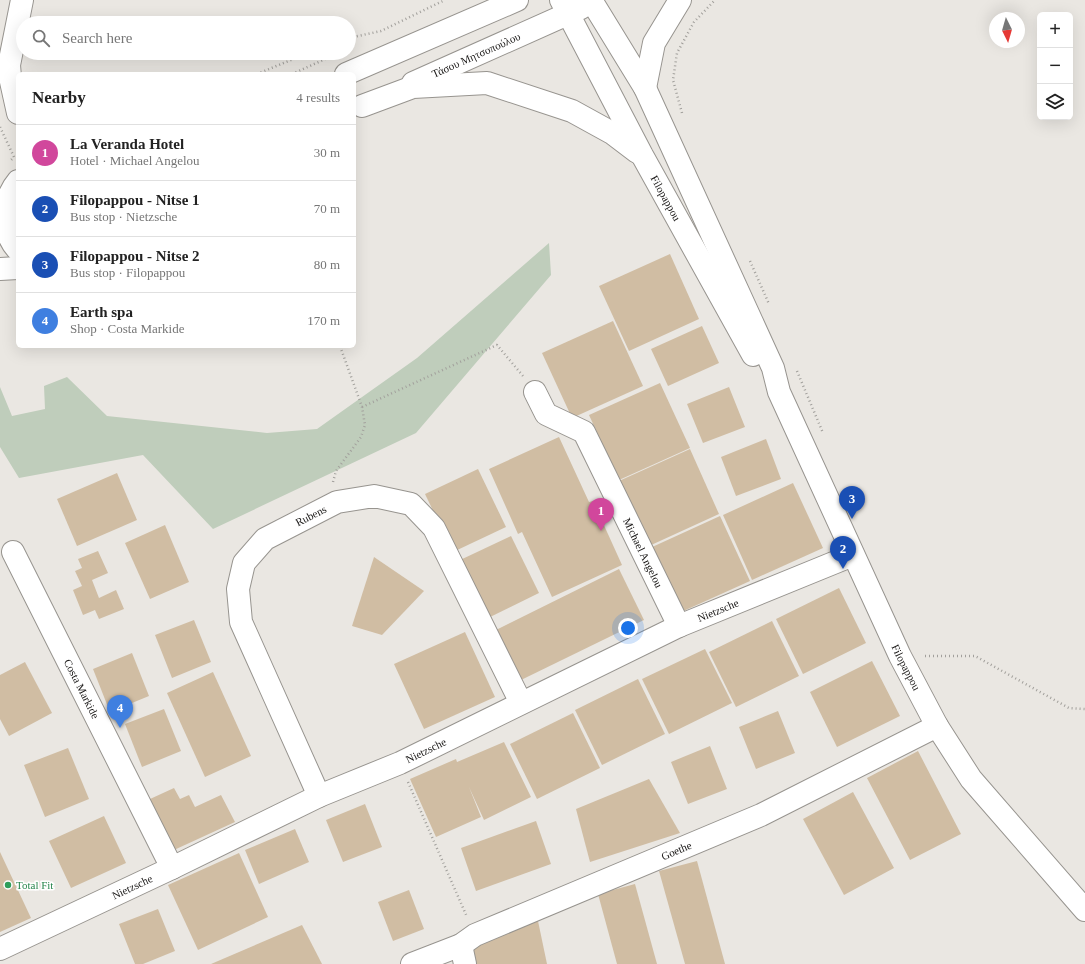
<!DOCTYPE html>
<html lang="en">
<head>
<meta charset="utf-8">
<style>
	body { margin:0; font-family:"Times New Roman",serif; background:#f6f6f6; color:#222 }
	.controls { position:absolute; right:12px; top:12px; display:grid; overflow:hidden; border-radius:6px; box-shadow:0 4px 16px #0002 }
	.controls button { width:36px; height:36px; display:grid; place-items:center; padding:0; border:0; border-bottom:1px solid #e0e0e0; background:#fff; color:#222; font:20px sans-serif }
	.compass { position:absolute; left:989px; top:12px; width:36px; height:36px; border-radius:50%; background:#fff; box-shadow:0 4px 16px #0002; rotate:175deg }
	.you { position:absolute; left:628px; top:628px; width:14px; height:14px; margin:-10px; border:3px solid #fff; border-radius:50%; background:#1a73e8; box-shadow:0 0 0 6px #1a73e833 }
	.badge { display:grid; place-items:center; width:26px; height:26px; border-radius:50%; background:#2563eb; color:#fff; font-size:13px; font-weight:700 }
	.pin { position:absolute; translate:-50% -33px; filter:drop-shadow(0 1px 2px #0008) }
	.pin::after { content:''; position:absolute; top:21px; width:14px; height:12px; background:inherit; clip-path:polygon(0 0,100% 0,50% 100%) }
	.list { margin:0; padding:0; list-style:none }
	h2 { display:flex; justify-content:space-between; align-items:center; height:52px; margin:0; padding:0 16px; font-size:17px }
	h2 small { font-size:13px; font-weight:400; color:#767676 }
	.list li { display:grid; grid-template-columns:26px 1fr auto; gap:12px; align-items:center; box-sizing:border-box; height:56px; padding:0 16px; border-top:1px solid #e0e0e0 }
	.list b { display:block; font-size:15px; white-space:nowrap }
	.list p { margin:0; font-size:13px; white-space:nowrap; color:#767676 }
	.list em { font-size:13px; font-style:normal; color:#767676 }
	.icon { flex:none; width:22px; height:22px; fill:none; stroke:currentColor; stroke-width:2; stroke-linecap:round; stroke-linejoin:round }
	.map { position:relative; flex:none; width:1085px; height:964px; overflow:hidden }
	.search { position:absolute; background:#fff; box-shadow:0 4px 16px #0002; left:16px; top:16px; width:340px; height:44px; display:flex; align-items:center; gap:10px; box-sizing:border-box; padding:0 14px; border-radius:22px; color:#767676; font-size:15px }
	.panel { position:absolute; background:#fff; box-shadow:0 4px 16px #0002; left:16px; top:72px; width:340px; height:276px; border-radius:6px }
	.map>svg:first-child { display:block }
	.green { fill:#bfcdbb }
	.building { fill:#d0bda3 }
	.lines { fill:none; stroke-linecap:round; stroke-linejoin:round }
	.minor-casing { stroke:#97948f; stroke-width:24 }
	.path { stroke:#a2a09c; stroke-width:2.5; stroke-dasharray:1 3; stroke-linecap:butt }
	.minor { stroke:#fff; stroke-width:22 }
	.leisure-dot { fill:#2e9e5b; stroke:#fff; stroke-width:1.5 }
	.labels { text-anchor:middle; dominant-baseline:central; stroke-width:3; stroke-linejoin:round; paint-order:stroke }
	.street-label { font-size:11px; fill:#181615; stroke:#fff }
	.leisure-label { font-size:11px; fill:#27864d; stroke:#fff; text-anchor:start }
</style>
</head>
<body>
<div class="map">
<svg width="1085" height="964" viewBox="0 0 1085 964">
	<rect width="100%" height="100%" fill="#eae7e2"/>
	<polygon class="green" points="549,243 551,275 416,433 213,529 143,455 19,478 0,447 0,387 12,416 45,409 44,386 67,377 107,416 267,433 317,429 417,358"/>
	<g class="building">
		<polygon points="670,254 699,319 629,351 599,286"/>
		<polygon points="613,321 643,386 572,418 542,353"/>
		<polygon points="702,326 719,363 668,386 651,349"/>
		<polygon points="660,383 690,448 619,480 589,415"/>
		<polygon points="729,387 745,427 703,443 687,404"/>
		<polygon points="559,437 589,502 593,501 622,565 552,597 522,532 518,534 489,469"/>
		<polygon points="766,439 781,479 736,496 721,457"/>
		<polygon points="690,449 719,514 649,546 619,481"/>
		<polygon points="478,469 506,527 453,552 425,494"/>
		<polygon points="117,473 137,520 77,546 57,499"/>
		<polygon points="793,483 823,548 752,580 723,515"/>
		<polygon points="720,516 750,581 679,613 650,548"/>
		<polygon points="165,525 189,582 150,599 125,543"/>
		<polygon points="511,536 539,593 486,619 458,561"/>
		<polygon points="98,551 108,573 92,580 99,598 116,590 124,609 99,619 95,610 83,615 73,590 82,586 75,571 82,568 78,559"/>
		<polygon points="374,557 424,591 382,635 352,626"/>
		<polygon points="619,569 644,620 521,680 496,630"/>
		<polygon points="839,588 866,643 803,674 776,619"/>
		<polygon points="194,620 211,662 172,678 155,635"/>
		<polygon points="772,621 799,676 736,707 709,652"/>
		<polygon points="465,632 495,697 424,729 394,664"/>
		<polygon points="705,649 732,703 669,734 642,679"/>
		<polygon points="132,653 149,696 110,712 93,669"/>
		<polygon points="872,661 900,716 837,747 810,692"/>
		<polygon points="25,662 52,713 9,736 0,719 0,675"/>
		<polygon points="213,672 251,756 205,777 167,693"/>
		<polygon points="638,679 665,734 602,765 575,710"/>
		<polygon points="164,709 181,751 142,767 125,724"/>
		<polygon points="778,711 795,753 756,769 739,727"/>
		<polygon points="573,713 600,768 537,799 510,744"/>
		<polygon points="504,742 531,797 484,820 469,787 481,817 436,837 410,779 456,759 457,762"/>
		<polygon points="710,746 727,789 688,804 671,762"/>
		<polygon points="68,748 89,799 45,817 24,765"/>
		<polygon points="918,751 961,834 910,860 867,778"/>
		<polygon points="649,779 680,833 590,862 576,809"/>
		<polygon points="174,788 180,799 189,795 195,807 221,795 235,822 174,850 150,799"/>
		<polygon points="853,792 894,868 844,895 803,819"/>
		<polygon points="365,804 382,847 343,862 326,820"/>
		<polygon points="104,816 126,863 71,888 49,841"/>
		<polygon points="536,821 551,864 476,891 461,848"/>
		<polygon points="295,829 309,862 259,884 245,850"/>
		<polygon points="0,852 31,918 0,932"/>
		<polygon points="239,853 268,917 198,950 168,885"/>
		<polygon points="697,861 725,964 685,964 659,871"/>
		<polygon points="635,884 657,964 617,964 598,894"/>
		<polygon points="409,890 424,929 393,941 378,902"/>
		<polygon points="158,909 175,951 143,964 135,964 119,924"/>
		<polygon points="538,921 547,964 475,964 470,944"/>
		<polygon points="302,925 322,964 211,964"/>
	</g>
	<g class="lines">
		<defs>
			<g id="minor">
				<path id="s1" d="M561,0L642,155L753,355"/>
				<path id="s2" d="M591,0L645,88L773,368L779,392L900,656L937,726L971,779L1085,910"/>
				<polyline points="346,74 517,0"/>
				<path id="s3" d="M413,83L581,8"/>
				<polyline points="645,88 654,43 680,0"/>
				<polyline points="362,106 413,87 487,83 572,111 612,133 637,152"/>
				<polyline points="18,113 10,77 9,65 22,0"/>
				<path d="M18,181C2,200 1,232 18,250"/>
				<polyline points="0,269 18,268"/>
				<path id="s4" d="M535,392L546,414L584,432L679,626"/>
				<path id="s5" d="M13,552L172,868"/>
				<path id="s6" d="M319,796L241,622L238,589L244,563L265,539L337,502L374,496L411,504L434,528L521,703"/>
				<polyline points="461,945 465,964"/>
				<path id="s7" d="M0,949L172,868L319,796L400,763L679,626L853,555"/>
				<path id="s8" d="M412,964L461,945L475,935L761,815L937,726"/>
			</g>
		</defs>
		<use href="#minor" class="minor-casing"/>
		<g class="path">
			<polyline points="349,38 381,31 445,0"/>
			<polyline points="257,74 308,53"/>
			<polyline points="292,74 332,56"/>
			<polyline points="682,113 673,80 677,53 694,22 715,0"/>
			<polyline points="0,127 14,157 10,161"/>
			<polyline points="750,261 769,304"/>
			<polyline points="797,371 823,433"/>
			<polyline points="362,407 497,345 523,376"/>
			<polyline points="333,482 336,471 361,437 365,425 362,407 340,346"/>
			<polyline points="925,656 975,656 1069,708 1085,709"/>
			<polyline points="408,782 467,917"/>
		</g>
		<use href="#minor" class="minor"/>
	</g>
	<circle class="leisure-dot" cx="8" cy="885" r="4"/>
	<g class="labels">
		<g class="street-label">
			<text stroke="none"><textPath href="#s3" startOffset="69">Τάσου Μητσοπούλου</textPath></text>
			<text stroke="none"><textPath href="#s1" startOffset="224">Filopappou</textPath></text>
			<text stroke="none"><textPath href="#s6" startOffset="334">Rubens</textPath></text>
			<text stroke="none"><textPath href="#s4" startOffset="201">Michael Angelou</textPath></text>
			<text stroke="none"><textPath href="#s7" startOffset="794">Nietzsche</textPath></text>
			<text stroke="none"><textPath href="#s2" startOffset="739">Filopappou</textPath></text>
			<text stroke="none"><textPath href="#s5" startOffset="153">Costa Markide</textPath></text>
			<text stroke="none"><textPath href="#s7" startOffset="470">Nietzsche</textPath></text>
			<text stroke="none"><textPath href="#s8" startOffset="288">Goethe</textPath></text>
			<text stroke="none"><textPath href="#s7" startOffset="146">Nietzsche</textPath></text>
		</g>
		<g class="leisure-label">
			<text x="16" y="885">Total Fit</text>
		</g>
	</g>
</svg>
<div class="controls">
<button>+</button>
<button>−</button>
<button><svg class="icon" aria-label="layers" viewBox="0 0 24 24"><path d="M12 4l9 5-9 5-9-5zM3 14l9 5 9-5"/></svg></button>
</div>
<svg class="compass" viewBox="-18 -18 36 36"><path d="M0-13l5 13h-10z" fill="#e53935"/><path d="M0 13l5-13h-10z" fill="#767676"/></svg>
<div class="you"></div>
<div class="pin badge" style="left:601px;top:531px;background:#d1479c">1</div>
<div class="pin badge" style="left:843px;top:569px;background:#1a4fb4">2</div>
<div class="pin badge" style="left:852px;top:519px;background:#1a4fb4">3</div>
<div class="pin badge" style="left:120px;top:728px;background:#3f7fe0">4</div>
<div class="search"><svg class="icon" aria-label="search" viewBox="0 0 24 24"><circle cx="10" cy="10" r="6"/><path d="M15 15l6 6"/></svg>Search here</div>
<section class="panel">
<h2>Nearby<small>4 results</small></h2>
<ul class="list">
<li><span class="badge" style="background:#d1479c">1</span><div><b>La Veranda Hotel</b><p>Hotel · Michael Angelou</p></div><em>30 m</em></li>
<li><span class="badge" style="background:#1a4fb4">2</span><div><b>Filopappou - Nitse 1</b><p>Bus stop · Nietzsche</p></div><em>70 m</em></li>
<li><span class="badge" style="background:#1a4fb4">3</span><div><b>Filopappou - Nitse 2</b><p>Bus stop · Filopappou</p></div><em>80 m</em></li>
<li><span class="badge" style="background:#3f7fe0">4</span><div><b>Earth spa</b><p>Shop · Costa Markide</p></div><em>170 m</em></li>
</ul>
</section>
</div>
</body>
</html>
